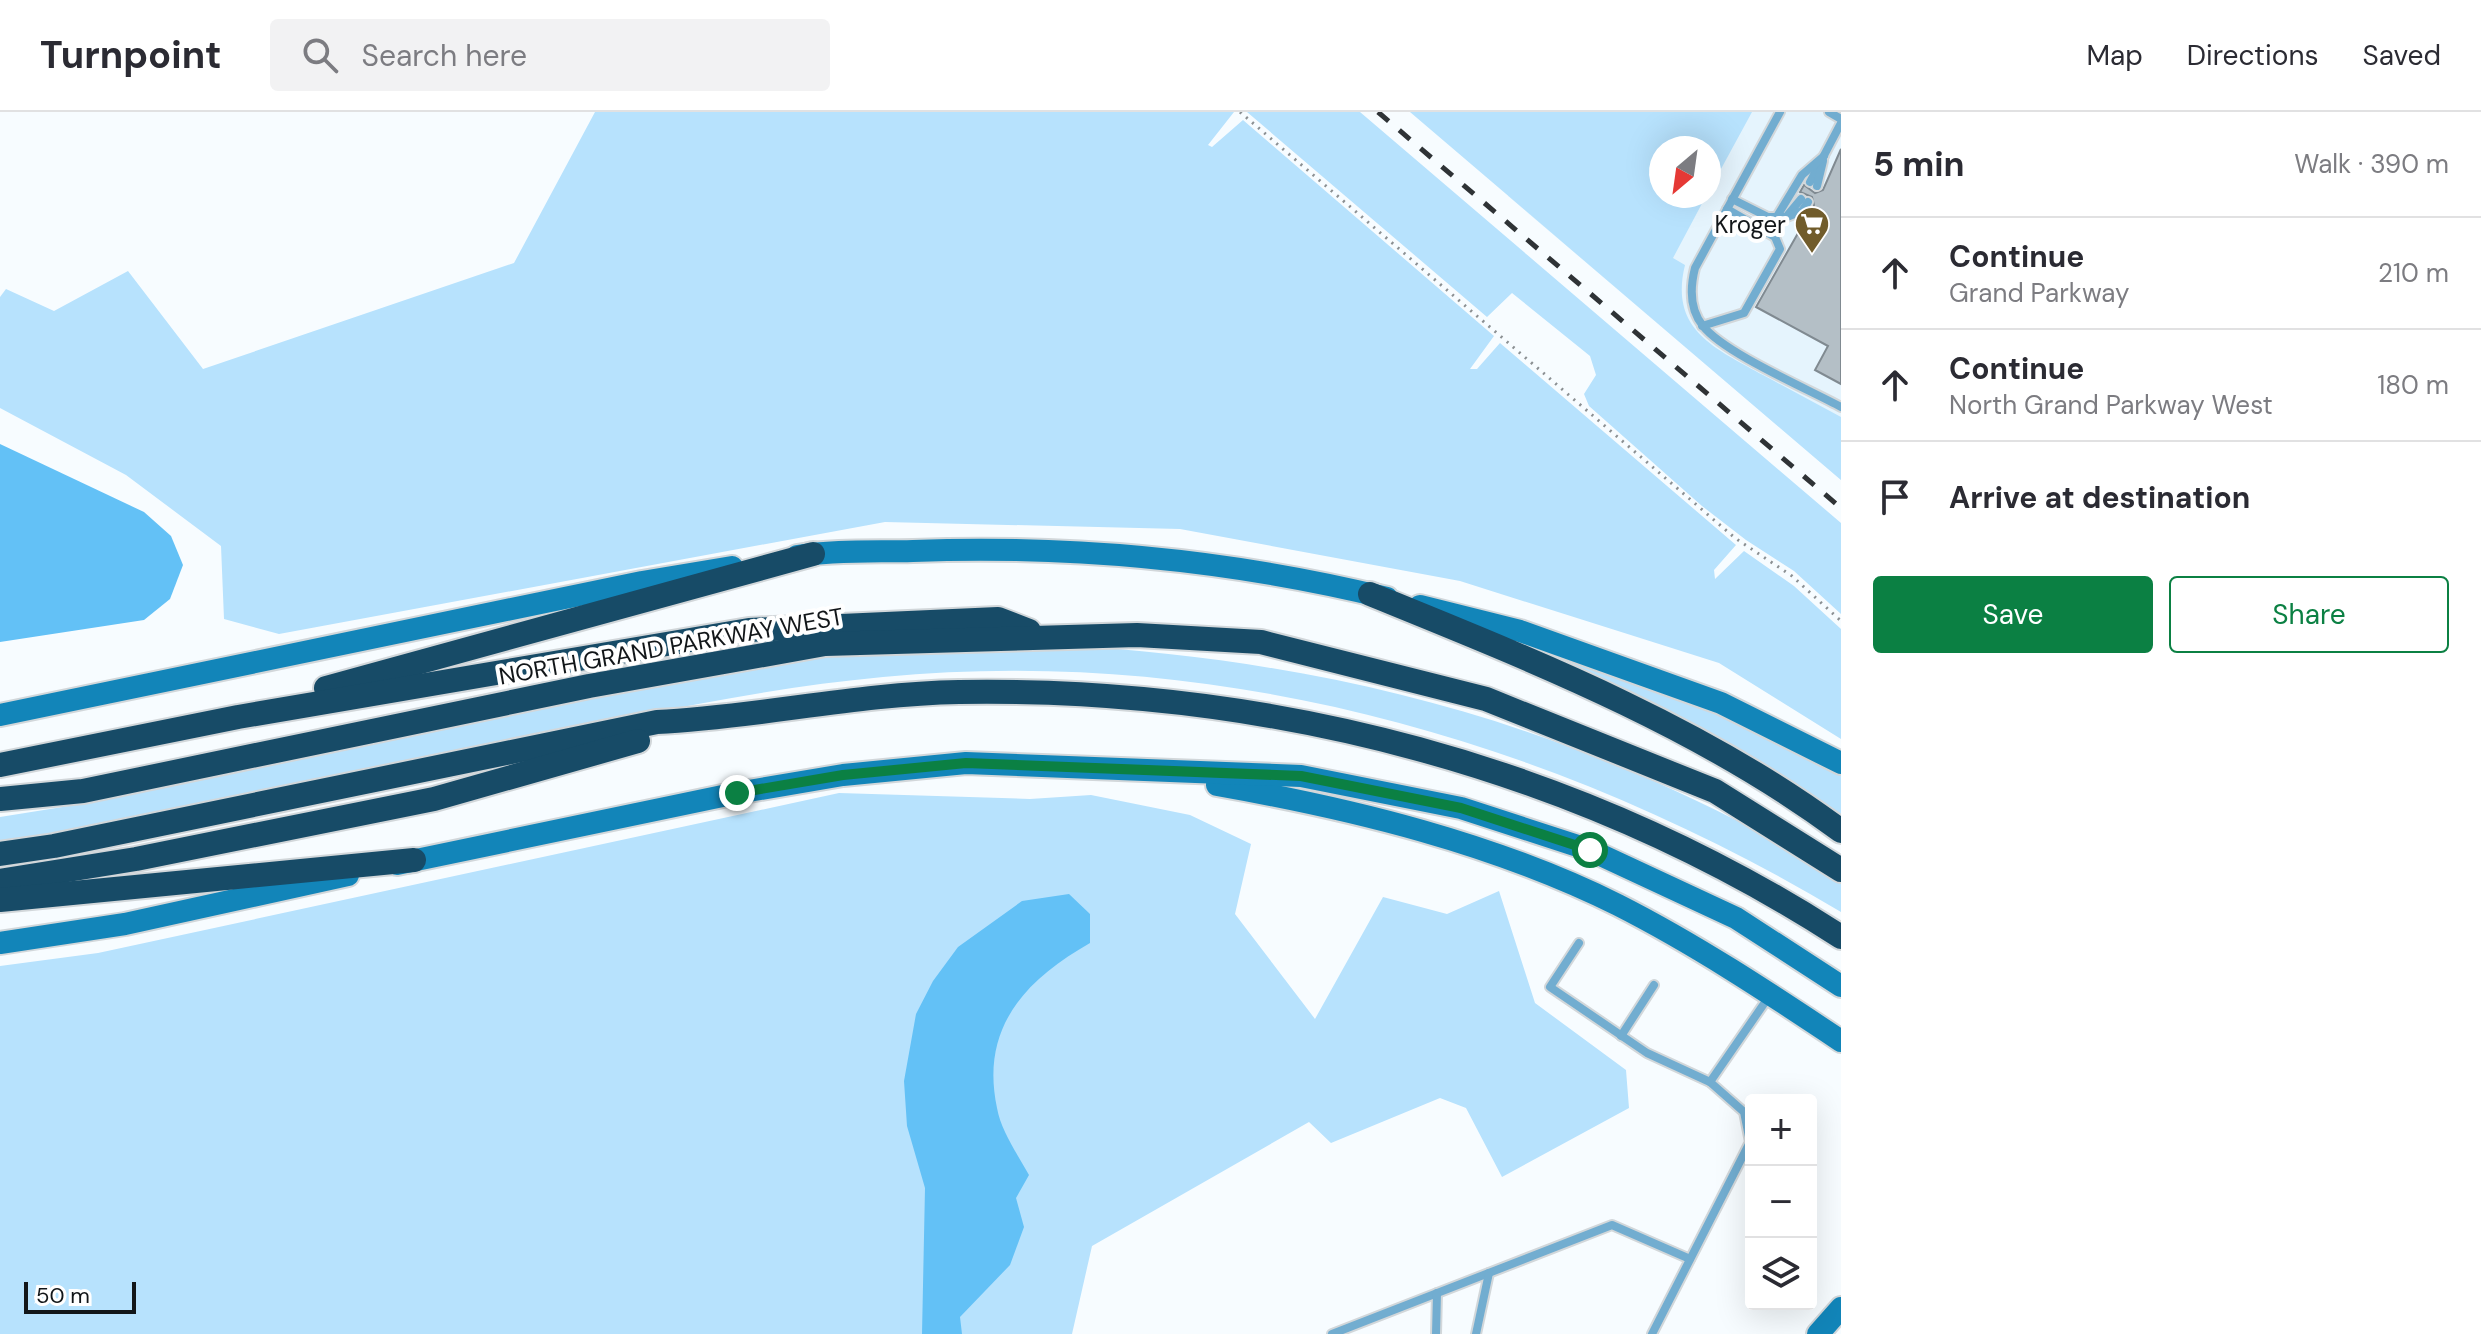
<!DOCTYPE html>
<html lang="en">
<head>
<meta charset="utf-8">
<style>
	body { margin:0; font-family:"DM Sans",sans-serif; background:#f2f2f3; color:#2b2b33 }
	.controls { position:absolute; right:24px; bottom:24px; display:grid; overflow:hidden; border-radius:8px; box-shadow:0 8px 32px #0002 }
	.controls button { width:72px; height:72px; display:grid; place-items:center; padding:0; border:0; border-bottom:2px solid #e1e1e2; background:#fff; color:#2b2b33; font:40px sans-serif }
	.compass { position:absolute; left:1649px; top:24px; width:72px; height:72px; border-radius:50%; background:#fff; box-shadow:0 8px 32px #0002; rotate:209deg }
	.scale { position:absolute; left:24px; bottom:20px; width:112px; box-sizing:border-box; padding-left:8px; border:4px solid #121619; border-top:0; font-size:22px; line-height:28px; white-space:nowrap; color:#121619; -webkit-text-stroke:6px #fff; paint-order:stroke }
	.stop { position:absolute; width:24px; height:24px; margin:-18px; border:6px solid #0b8043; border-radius:50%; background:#fff }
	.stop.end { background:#0b8043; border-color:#fff; box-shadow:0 2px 8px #0008 }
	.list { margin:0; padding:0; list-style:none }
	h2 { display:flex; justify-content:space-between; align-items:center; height:104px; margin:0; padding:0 32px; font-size:34px }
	h2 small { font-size:26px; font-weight:400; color:#7c7c81 }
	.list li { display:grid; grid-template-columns:52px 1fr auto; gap:24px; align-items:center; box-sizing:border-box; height:112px; padding:0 32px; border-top:2px solid #e1e1e2 }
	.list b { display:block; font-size:30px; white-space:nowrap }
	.list p { margin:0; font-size:26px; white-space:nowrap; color:#7c7c81 }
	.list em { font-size:26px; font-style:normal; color:#7c7c81 }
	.actions { display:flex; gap:16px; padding:24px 32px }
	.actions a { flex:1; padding:18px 0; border:2px solid #0b8043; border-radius:8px; text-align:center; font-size:28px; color:#0b8043 }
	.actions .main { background:#0b8043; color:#fff }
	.icon { flex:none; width:44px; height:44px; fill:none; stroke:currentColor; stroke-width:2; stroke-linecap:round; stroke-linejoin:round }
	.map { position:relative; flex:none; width:1841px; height:1222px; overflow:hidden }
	header { display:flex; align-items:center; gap:48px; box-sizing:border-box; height:112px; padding:0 40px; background:#fff; border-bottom:2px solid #e1e1e2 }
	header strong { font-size:38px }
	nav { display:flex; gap:44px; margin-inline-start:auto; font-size:28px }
	.search { width:560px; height:72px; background:#f2f2f3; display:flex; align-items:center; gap:20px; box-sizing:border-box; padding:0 28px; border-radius:8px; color:#7c7c81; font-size:30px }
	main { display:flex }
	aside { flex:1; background:#fff }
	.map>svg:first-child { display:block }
	.built { fill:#e5f4fd; fill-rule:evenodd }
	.green { fill:#b7e2fd }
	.water { fill:#63c1f6 }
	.building { fill:#b4bfc6; stroke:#808a91; stroke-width:2 }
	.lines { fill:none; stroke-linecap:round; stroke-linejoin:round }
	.service-casing { stroke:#d2d7da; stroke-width:12 }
	.secondary-casing { stroke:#d2d7da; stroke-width:26 }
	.motorway-casing { stroke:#d2d7da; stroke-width:28 }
	.path { stroke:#8b9093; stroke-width:3; stroke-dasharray:2 6; stroke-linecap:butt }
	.service { stroke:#72add0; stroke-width:8 }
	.secondary { stroke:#1285b9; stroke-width:22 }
	.motorway { stroke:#174b67; stroke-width:24 }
	.rail { stroke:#2f3336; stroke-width:5; stroke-dasharray:14 14; stroke-linecap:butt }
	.route { stroke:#0b8043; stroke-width:10 }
	.labels { text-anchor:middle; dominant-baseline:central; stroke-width:8; stroke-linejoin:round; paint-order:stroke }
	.poi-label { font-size:24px; fill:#121619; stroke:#fff; text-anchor:end }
	.street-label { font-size:24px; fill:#121619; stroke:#fff }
</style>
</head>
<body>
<header>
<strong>Turnpoint</strong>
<div class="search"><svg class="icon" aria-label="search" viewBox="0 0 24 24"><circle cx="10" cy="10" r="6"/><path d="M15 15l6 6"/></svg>Search here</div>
<nav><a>Map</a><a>Directions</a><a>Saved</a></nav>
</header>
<main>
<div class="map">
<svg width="1841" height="1222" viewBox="0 0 1841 1222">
	<rect width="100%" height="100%" fill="#f7fcff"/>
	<path class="built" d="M1554,0H1841V368L1508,84ZM1661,36H1709V84H1661Z"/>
	<g class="green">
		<polygon points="595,0 1234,0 1208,33 1212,35 1243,8 1494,224 1470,257 1477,257 1500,231 1736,433 1714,458 1715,467 1744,439 1794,474 1841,517 1841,627 1719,551 1637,525 1460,469 1180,417 885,410 279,522 224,507 221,434 126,363 0,296 0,185 6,177 54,199 128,159 203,257 514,151"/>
		<polygon points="1247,0 1360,0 1841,411 1841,502 1794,459 1746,428 1702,394 1589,294 1584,282 1596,263 1590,244 1512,181 1487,205"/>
		<path d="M1410,0H1752L1709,79V36H1661V84H1706L1673,146L1685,153C1669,218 1715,236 1763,263C1789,277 1815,291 1841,305V368Z"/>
		<path d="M1061,533C1350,550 1592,618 1841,766V800C1553,628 1220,533 883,565C755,577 631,605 506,631C338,666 170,702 0,732V705L75,693L716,559L836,541Z"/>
		<path d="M1551,540C1650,577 1749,610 1841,663V704L1813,685L1811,687Z"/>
		<polygon points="839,681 1030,687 1091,683 1190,703 1251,732 1235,802 1315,907 1383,785 1447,802 1499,779 1535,891 1626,958 1629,996 1502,1065 1466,996 1440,986 1331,1031 1309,1010 1092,1134 1072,1222 0,1222 0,854 98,841"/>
	</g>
	<g class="water">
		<polygon points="0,332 144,400 171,424 183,453 170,487 144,508 0,530"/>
		<path d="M1069,782L1090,802V831C1025,868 980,916 997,996C1001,1019 1018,1043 1029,1063L1016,1086L1024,1115L1010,1153L960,1205L962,1222H922L925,1076L907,1014L904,969L916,902L933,869L958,835L1022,789Z"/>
	</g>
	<polygon class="building" points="1841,37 1841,272 1815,258 1828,234 1756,195 1814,93 1812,85 1800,80 1804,73 1815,81 1823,78"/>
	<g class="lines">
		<defs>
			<g id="service">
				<path d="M1780,0L1695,156C1690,176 1689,197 1703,214C1724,241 1808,277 1841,295"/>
				<polyline points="1829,0 1841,7"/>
				<polyline points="1810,70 1841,11"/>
				<polyline points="1817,74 1823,49"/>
				<polyline points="1732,87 1768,105 1786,105 1801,87"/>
				<polyline points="1787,105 1802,99 1808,90"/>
				<polyline points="1776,106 1802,63 1824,44"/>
				<polyline points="1702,214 1744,201 1780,137 1775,125 1727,97"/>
				<polyline points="1579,831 1550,875 1647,941 1710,970"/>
				<polyline points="1621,924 1654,873"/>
				<polyline points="1332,1222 1612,1113 1690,1147"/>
				<polyline points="1436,1222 1437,1181"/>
				<polyline points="1476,1222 1489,1161"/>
				<polyline points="1652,1222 1750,1030 1744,1000 1710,970 1770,883"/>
			</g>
			<g id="secondary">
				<path d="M797,444C835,438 875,440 913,439C1073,433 1231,448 1387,486"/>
				<polyline points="1420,494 1520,519 1721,591 1841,651"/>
				<polyline points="0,603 642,470 732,455"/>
				<path d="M1217,673C1353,697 1493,731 1618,793C1695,832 1769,881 1841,929"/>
				<polyline points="397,752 737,681 843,663 966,651 1301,664 1461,696 1590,738 1736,806 1841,874"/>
				<polyline points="0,831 125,812 348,763"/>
				<polyline points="1818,1222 1841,1196"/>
			</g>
			<g id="motorway">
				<path d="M1370,482C1532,548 1700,614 1841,719"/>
				<polyline points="326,576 813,442"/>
				<polyline points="0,653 238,605 749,518 998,507 1029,519"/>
				<polyline points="0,687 83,679 589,574 825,532 1137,523 1261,530 1486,587 1715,679 1841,758"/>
				<path d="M0,742L54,734L657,610C758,605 857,582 959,580C1270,575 1578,655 1841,825"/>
				<polyline points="0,769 136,747 434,687 638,629"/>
				<polyline points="0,788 414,748"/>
			</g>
		</defs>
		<use href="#service" class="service-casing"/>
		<use href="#secondary" class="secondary-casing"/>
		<use href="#motorway" class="motorway-casing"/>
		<polyline class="path" points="1240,0 1735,426 1792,464 1841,509"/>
		<use href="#service" class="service"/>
		<use href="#secondary" class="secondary"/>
		<use href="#motorway" class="motorway"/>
		<polyline class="rail" points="1378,0 1841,396"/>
	</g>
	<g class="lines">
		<polyline class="route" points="737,681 843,663 966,651 1301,664 1461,696 1590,738"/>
	</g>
	<defs>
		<symbol id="supermarket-pin" viewBox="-11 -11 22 30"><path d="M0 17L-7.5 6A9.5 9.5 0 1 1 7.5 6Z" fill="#715c2b" stroke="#fff"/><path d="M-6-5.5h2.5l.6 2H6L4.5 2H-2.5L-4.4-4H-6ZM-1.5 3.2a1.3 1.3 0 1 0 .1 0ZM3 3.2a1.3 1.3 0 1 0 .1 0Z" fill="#fff"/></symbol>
	</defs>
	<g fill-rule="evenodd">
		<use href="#supermarket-pin" x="1792" y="92" width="40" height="54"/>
	</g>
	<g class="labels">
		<g class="poi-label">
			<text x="1786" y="112">Kroger</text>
		</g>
		<g class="street-label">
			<text transform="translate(671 534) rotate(-10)">NORTH GRAND PARKWAY WEST</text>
		</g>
	</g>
</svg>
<div class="controls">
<button>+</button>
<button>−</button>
<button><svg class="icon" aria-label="layers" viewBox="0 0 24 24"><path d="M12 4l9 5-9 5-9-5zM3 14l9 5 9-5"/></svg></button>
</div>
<svg class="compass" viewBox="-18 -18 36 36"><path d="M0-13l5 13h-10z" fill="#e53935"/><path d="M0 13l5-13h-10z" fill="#7c7c81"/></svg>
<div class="scale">50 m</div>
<div class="stop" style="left:1590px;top:738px"></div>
<div class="stop end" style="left:737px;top:681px"></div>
</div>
<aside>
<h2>5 min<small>Walk · 390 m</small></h2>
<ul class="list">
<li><svg class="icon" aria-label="ahead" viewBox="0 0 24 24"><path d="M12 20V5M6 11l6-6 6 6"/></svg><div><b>Continue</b><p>Grand Parkway</p></div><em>210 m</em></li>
<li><svg class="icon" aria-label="ahead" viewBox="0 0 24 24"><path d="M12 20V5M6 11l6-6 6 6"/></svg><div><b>Continue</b><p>North Grand Parkway West</p></div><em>180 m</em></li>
<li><svg class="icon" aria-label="arrive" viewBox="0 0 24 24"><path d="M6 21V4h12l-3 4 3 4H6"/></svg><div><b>Arrive at destination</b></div></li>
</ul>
<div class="actions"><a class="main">Save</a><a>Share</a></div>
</aside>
</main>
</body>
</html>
